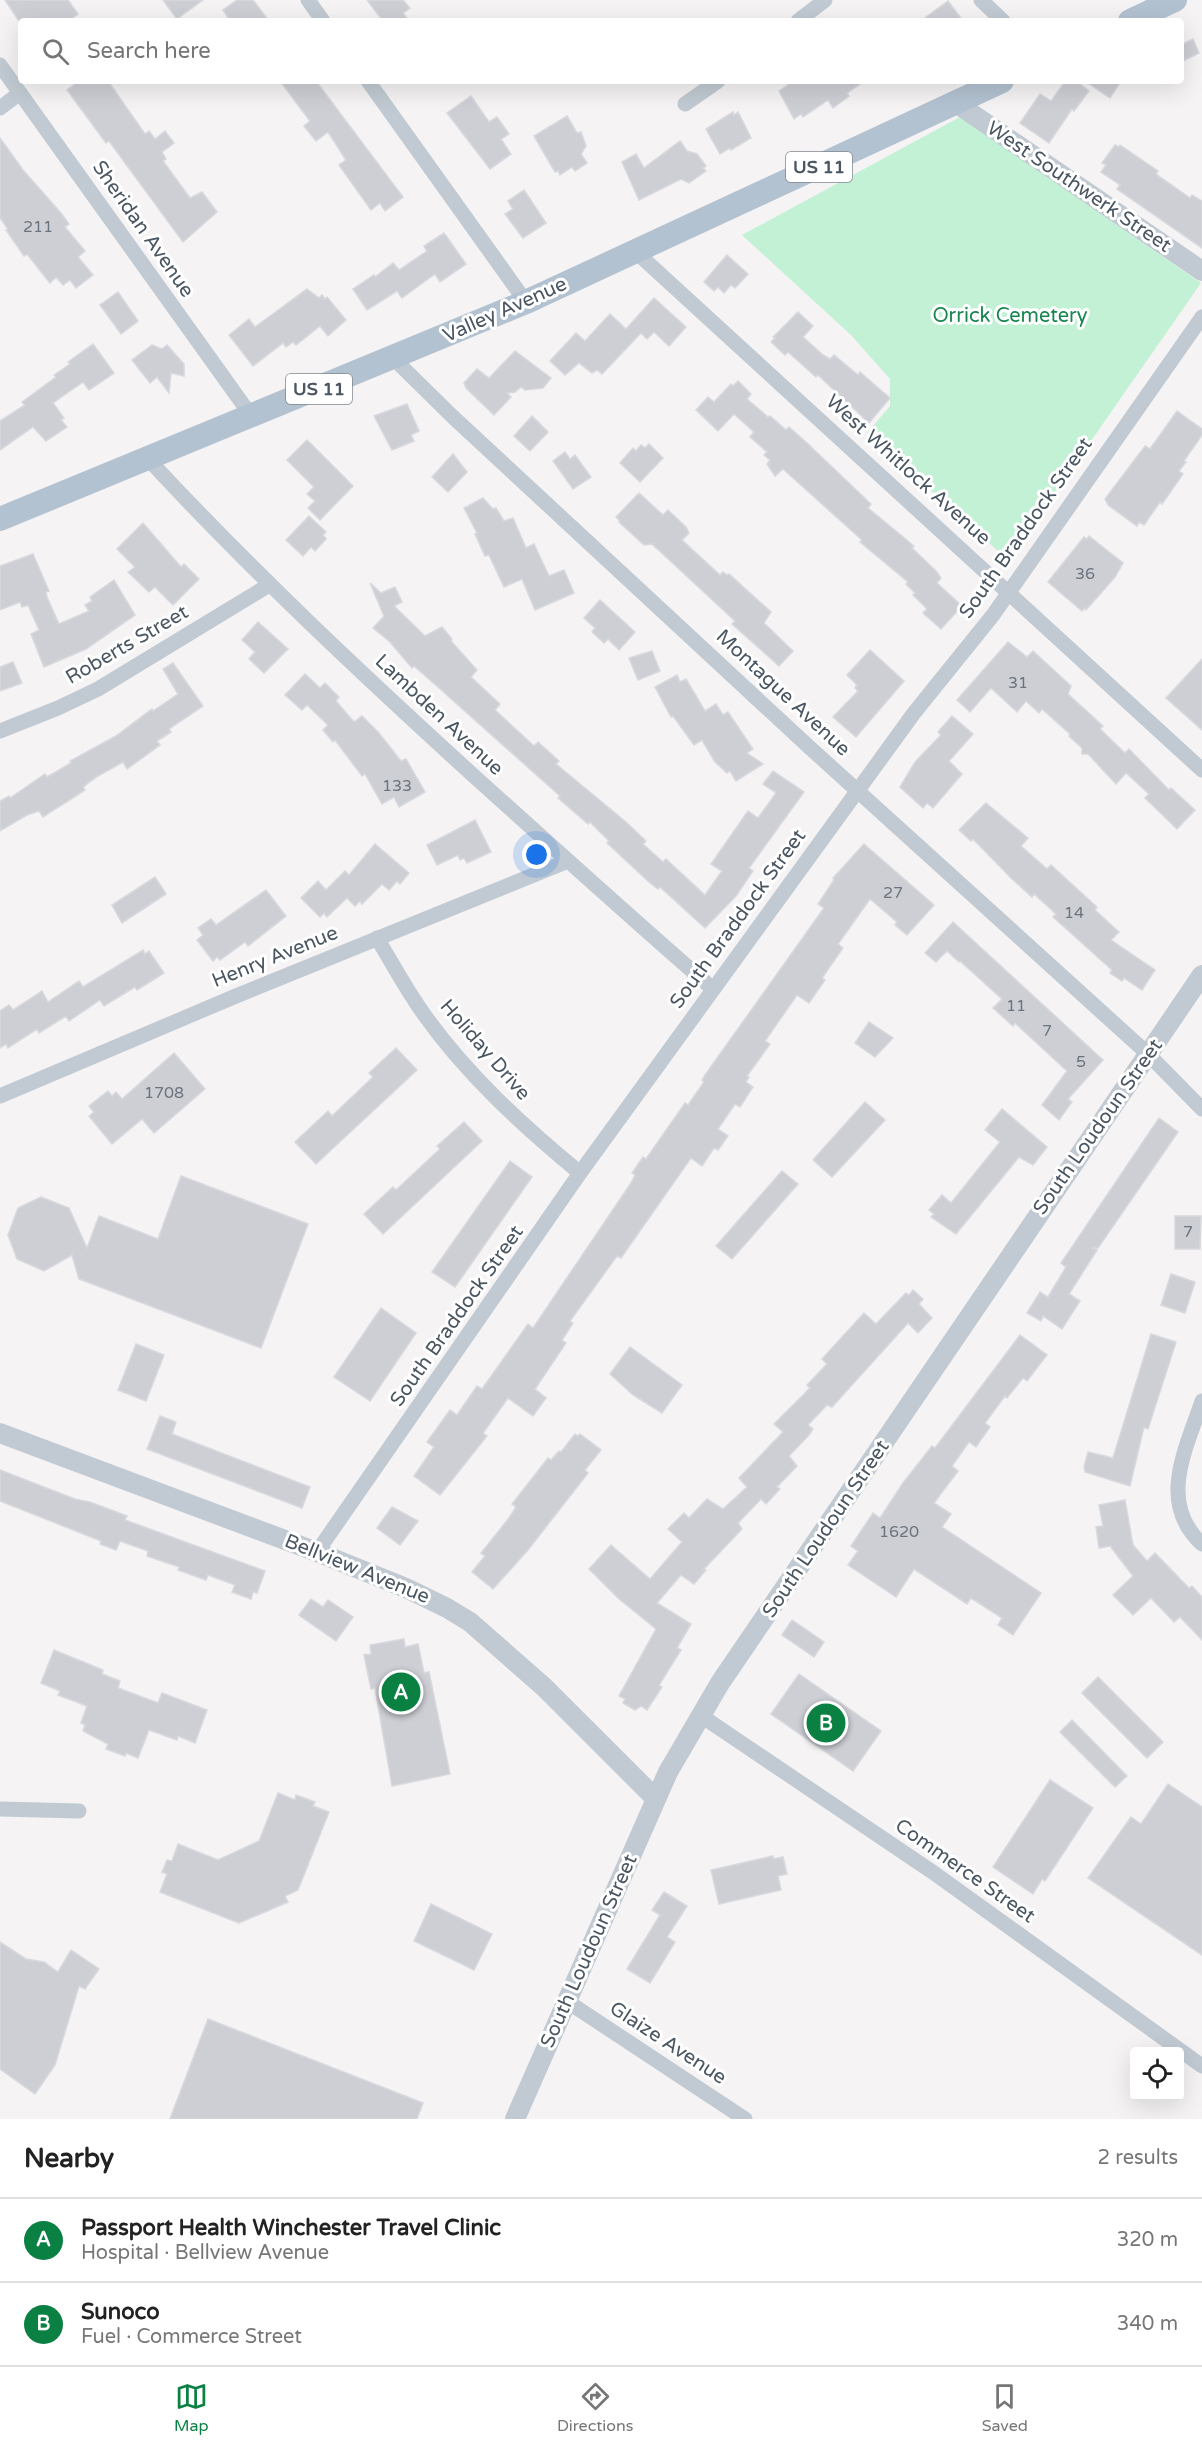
<!DOCTYPE html>
<html lang="en">
<head>
<meta charset="utf-8">
<style>
	body { margin:0; font-family:"Varela Round",sans-serif; background:#f6f6f6; color:#222 }
	.controls { position:absolute; right:18px; bottom:18px; display:grid; overflow:hidden; border-radius:6px; box-shadow:0 6px 24px #0002 }
	.controls button { width:54px; height:54px; display:grid; place-items:center; padding:0; border:0; border-bottom:2px solid #e0e0e0; background:#fff; color:#222; font:30px sans-serif }
	.you { position:absolute; left:537px; top:855px; width:21px; height:21px; margin:-15px; border:4px solid #fff; border-radius:50%; background:#1a73e8; box-shadow:0 0 0 9px #1a73e833 }
	.badge { display:grid; place-items:center; width:39px; height:39px; border-radius:50%; background:#0b8043; color:#fff; font-size:20px; font-weight:700 }
	.pin { position:absolute; translate:-50% -50%; border:3px solid #fff; box-shadow:0 2px 6px #0006 }
	.list { margin:0; padding:0; list-style:none }
	h2 { display:flex; justify-content:space-between; align-items:center; height:78px; margin:0; padding:0 24px; font-size:26px }
	h2 small { font-size:20px; font-weight:400; color:#767676 }
	.list li { display:grid; grid-template-columns:39px 1fr auto; gap:18px; align-items:center; box-sizing:border-box; height:84px; padding:0 24px; border-top:2px solid #e0e0e0 }
	.list b { display:block; font-size:22px; white-space:nowrap }
	.list p { margin:0; font-size:20px; white-space:nowrap; color:#767676 }
	.list em { font-size:20px; font-style:normal; color:#767676 }
	.icon { flex:none; width:33px; height:33px; fill:none; stroke:currentColor; stroke-width:2; stroke-linecap:round; stroke-linejoin:round }
	.map { position:relative; flex:none; width:1202px; height:2119px; overflow:hidden }
	.search { position:absolute; background:#fff; box-shadow:0 6px 24px #0002; left:18px; right:18px; top:18px; height:66px; display:flex; align-items:center; gap:15px; box-sizing:border-box; padding:0 21px; border-radius:6px; color:#767676; font-size:22px }
	.sheet { height:246px; background:#fff }
	nav { display:flex; justify-content:space-around; align-items:center; box-sizing:border-box; height:84px; border-top:2px solid #e0e0e0; background:#fff; font-size:16px; color:#767676 }
	nav a { display:grid; justify-items:center; gap:3px }
	nav .on { color:#0b8043 }
	.map>svg:first-child { display:block }
	.green { fill:#c3f1d5 }
	.building { fill:#cdcfd5; stroke:#d7d9de; stroke-width:1.5 }
	.lines { fill:none; stroke-linecap:round; stroke-linejoin:round }
	.minor { stroke:#c1cad2; stroke-width:15 }
	.tertiary { stroke:#c1cad2; stroke-width:20 }
	.primary { stroke:#b3c2d1; stroke-width:24 }
	.labels { text-anchor:middle; dominant-baseline:central; stroke-width:6; stroke-linejoin:round; paint-order:stroke }
	.number-label { font-size:16px; fill:#6b747e }
	.shield { fill:#fff; stroke:#808990; stroke-width:1.5 }
	.shield-label { font-size:18px; font-weight:bold; fill:#4a5661 }
	.street-label { font-size:20px; fill:#4a5661; stroke:#fff }
	.park-label { font-size:20px; fill:#17864f; stroke:#fff }
</style>
</head>
<body>
<div class="map">
<svg width="1202" height="2119" viewBox="0 0 1202 2119">
	<rect width="100%" height="100%" fill="#f5f3f3"/>
	<polygon class="green" points="960,117 1201,283 1008,560 867,433 890,406 890,379 851,335 742,235"/>
	<g class="building">
		<polygon points="5,0 68,0 78,14 68,21 19,21"/>
		<polygon points="163,0 203,0 177,19"/>
		<polygon points="237,0 253,0 269,21 230,21 223,10"/>
		<polygon points="367,0 403,0 410,8 403,13 409,21 383,21"/>
		<polygon points="948,1 963,21 921,21"/>
		<polygon points="1193,39 1199,53 1181,62 1181,45"/>
		<polygon points="79,81 108,81 145,134 149,131 155,139 165,131 174,143 162,152 166,159 163,161 190,198 202,192 217,212 183,242 109,141 106,143 67,90"/>
		<polygon points="280,81 316,81 403,197 385,211 380,203 371,210 339,165 346,160 328,132 316,141 304,126 310,121"/>
		<polygon points="794,81 865,81 847,93 849,96 833,108 828,100 803,117 801,114 794,119 779,91"/>
		<polygon points="1076,81 1089,91 1074,111 1072,109 1049,143 1020,123 1040,94 1051,101 1064,83"/>
		<polygon points="1085,81 1121,81 1110,98"/>
		<polygon points="471,96 489,122 497,117 509,134 501,139 511,154 490,169 447,113"/>
		<polygon points="733,112 734,115 738,112 751,138 731,150 730,148 720,154 706,129"/>
		<polygon points="567,116 577,133 581,132 586,146 581,154 587,163 575,171 572,167 560,175 558,171 555,172 534,136"/>
		<polygon points="0,138 23,170 61,213 69,224 65,227 85,251 78,257 93,275 76,288 70,280 63,285 56,277 50,283 27,254 24,256 6,230 8,229 0,218"/>
		<polygon points="680,141 687,151 697,154 706,166 703,168 706,171 689,183 681,179 639,200 622,162 636,154 644,168"/>
		<polygon points="1115,145 1119,147 1120,145 1158,171 1156,174 1190,198 1192,195 1202,201 1202,248 1117,189 1120,185 1101,172 1106,165 1102,163"/>
		<polygon points="524,190 546,223 523,238 505,214 513,209 508,201"/>
		<polygon points="444,233 466,264 440,282 435,274 402,298 397,291 367,310 353,289 374,275 375,277 393,263 399,270 427,251 424,246"/>
		<polygon points="727,255 748,274 735,288 731,285 724,293 718,287 714,291 704,282"/>
		<polygon points="307,289 319,298 322,295 325,299 327,297 346,320 328,336 320,326 296,345 293,342 286,347 283,343 253,366 229,335 249,319 255,327"/>
		<polygon points="118,292 138,321 121,334 100,305"/>
		<polygon points="654,298 686,327 669,346 654,332 647,339 641,333 602,374 597,370 592,373 579,363 565,375 550,361 576,333 585,341 610,314 626,329"/>
		<polygon points="798,312 813,326 803,337 823,355 830,359 834,355 858,375 860,372 890,398 869,423 818,375 816,377 788,352 785,355 771,342 775,338 773,337"/>
		<polygon points="93,344 114,373 89,390 83,382 53,403 64,418 61,420 67,427 46,441 33,427 0,450 0,421 25,405 22,402 56,377 54,375 70,364 68,362"/>
		<polygon points="152,345 162,349 167,345 184,364 184,376 171,373 169,393 157,377 150,383 132,360"/>
		<polygon points="515,351 551,378 543,388 525,390 521,387 515,392 507,393 511,397 494,415 466,388 464,383 477,369 489,378"/>
		<polygon points="738,381 751,394 747,399 768,417 770,416 786,430 789,427 807,443 871,504 868,508 914,546 912,548 936,571 941,578 937,583 962,606 941,629 923,613 927,609 913,595 915,593 906,584 908,582 860,542 862,540 783,469 775,476 767,464 770,460 764,455 767,452 750,437 754,432 734,414 718,431 696,410 708,397 714,402 731,384 733,386"/>
		<polygon points="407,404 419,431 411,435 414,441 392,450 374,416"/>
		<polygon points="1177,411 1202,429 1202,435 1184,461 1186,462 1179,471 1183,474 1162,504 1160,502 1144,525 1139,522 1137,526 1108,505 1105,499 1145,446 1150,449"/>
		<polygon points="532,416 548,432 530,451 514,436"/>
		<polygon points="307,440 353,486 320,520 308,508 315,501 307,494 314,487 287,460"/>
		<polygon points="649,444 663,458 640,482 620,463 633,448 636,451 641,445 645,448"/>
		<polygon points="565,452 570,459 575,455 591,477 573,489 553,461"/>
		<polygon points="453,454 467,472 448,492 432,477"/>
		<polygon points="639,493 663,515 668,510 686,527 689,533 682,540 720,575 723,572 727,575 729,574 771,612 764,623 793,651 779,666 732,624 735,621 652,544 644,545 619,522 620,521 616,517"/>
		<polygon points="483,498 493,509 496,508 504,521 513,518 526,548 534,544 549,576 564,570 574,593 535,610 522,579 504,587 489,555 485,556 475,534 477,533 464,508"/>
		<polygon points="309,516 326,532 323,535 326,539 315,551 311,547 303,556 286,540"/>
		<polygon points="143,523 181,567 184,564 199,579 173,605 155,587 149,592 128,572 135,567 117,549"/>
		<polygon points="1089,536 1123,563 1115,577 1086,610 1085,608 1082,611 1048,582 1084,537 1087,539"/>
		<polygon points="33,554 49,591 46,592 47,597 59,624 89,611 85,605 92,601 90,597 114,580 135,615 86,649 44,667 31,634 39,630 28,605 22,607 20,602 0,610 0,566"/>
		<polygon points="370,583 381,593 395,587 402,602 394,606 425,636 442,627 452,639 451,641 477,670 471,677 500,704 495,710 534,746 538,742 559,761 556,764 626,822 646,841 643,844 663,862 666,859 705,895 722,871 711,864 748,811 758,818 776,793 763,784 773,771 804,792 749,868 753,871 736,896 705,928 660,887 658,889 650,883 607,843 609,841 590,822 588,824 558,798 560,796 439,688 414,666 412,668 389,641 373,628 384,616"/>
		<polygon points="600,600 635,632 619,650 608,639 604,643 592,632 595,628 584,618"/>
		<polygon points="258,622 288,649 264,673 249,659 255,652 242,640"/>
		<polygon points="1008,642 1027,657 1033,651 1071,686 1068,694 1103,726 1100,729 1125,753 1129,749 1169,790 1171,788 1195,810 1177,829 1145,798 1149,794 1126,773 1116,784 1088,754 1082,754 1082,748 1069,736 1070,734 1042,709 1039,713 1026,701 1017,712 991,688 970,712 957,700"/>
		<polygon points="870,650 904,681 856,737 833,717 858,691 855,688 857,685 847,675"/>
		<polygon points="652,651 660,671 638,680 629,658"/>
		<polygon points="1202,659 1202,730 1166,698"/>
		<polygon points="13,662 22,683 0,691 0,667"/>
		<polygon points="173,663 203,706 169,729 171,732 157,741 160,745 127,769 123,762 98,776 83,787 85,790 43,817 39,811 27,815 0,831 0,801 9,796 10,798 45,774 47,777 71,763 70,761 116,736 152,709 153,711 178,694 163,669"/>
		<polygon points="305,674 320,688 325,683 339,697 336,701 354,722 362,716 379,733 401,761 406,759 425,792 399,807 394,797 382,804 365,774 362,776 335,740 333,742 323,730 328,725 307,705 302,710 285,695"/>
		<polygon points="677,675 680,682 686,679 705,711 716,704 723,715 728,712 753,749 747,753 763,764 736,781 730,771 727,773 715,762 702,740 694,745 673,716 671,717 655,687"/>
		<polygon points="952,716 973,734 949,761 962,774 933,808 927,803 923,808 900,787 915,762 941,735 938,732"/>
		<polygon points="986,803 1028,838 1021,846 1047,869 1051,865 1097,907 1095,910 1119,932 1111,940 1155,970 1142,990 1124,978 1122,981 1110,973 1112,970 1053,917 1056,914 1034,894 1032,897 1012,879 973,839 971,841 959,830"/>
		<polygon points="475,820 491,852 467,863 464,858 460,860 458,855 437,865 427,845"/>
		<polygon points="375,844 409,873 400,884 397,881 389,890 382,884 362,904 360,901 355,906 347,898 327,917 324,913 320,917 301,898 318,881 326,890 345,871 349,875"/>
		<polygon points="864,844 934,905 907,935 895,925 897,922 870,899 838,944 843,948 822,978 825,980 809,1003 797,995 765,1041 770,1044 747,1076 749,1077 746,1082 753,1087 740,1107 735,1104 718,1129 728,1136 718,1150 714,1148 702,1166 691,1158 621,1258 617,1256 570,1321 573,1323 562,1340 566,1343 535,1389 546,1398 533,1416 508,1398 483,1433 487,1436 440,1495 414,1476 434,1447 427,1442 450,1410 457,1415 477,1386 482,1389 528,1324 533,1328 631,1183 635,1175 632,1173 643,1157 646,1159 685,1103 688,1105 704,1082 702,1080 705,1075 824,908 818,904 834,880 833,878"/>
		<polygon points="155,877 166,894 122,923 112,905"/>
		<polygon points="266,890 286,916 248,946 245,942 220,960 217,957 213,961 197,940 203,935 198,928 211,919 216,925"/>
		<polygon points="953,922 1103,1060 1068,1099 1072,1102 1059,1120 1042,1105 1067,1071 1015,1023 1013,1026 993,1008 1002,999 960,961 959,962 947,951 936,962 925,953"/>
		<polygon points="143,950 145,954 149,951 164,973 137,990 135,987 104,1006 100,1000 69,1021 66,1016 39,1033 37,1029 8,1048 6,1044 0,1048 0,1011 9,1005 13,1010 42,991 48,1002 79,981 83,987"/>
		<polygon points="869,1022 893,1038 875,1057 855,1043"/>
		<polygon points="396,1048 417,1070 316,1164 295,1142 328,1111 332,1116 373,1077 369,1073"/>
		<polygon points="174,1053 205,1089 154,1133 142,1119 112,1144 89,1116 94,1112 89,1106 108,1091 112,1096 116,1092 122,1099"/>
		<polygon points="865,1102 885,1120 832,1177 813,1160"/>
		<polygon points="1002,1109 1047,1147 1033,1165 1019,1157 956,1234 931,1217 934,1214 929,1210 942,1195 951,1203 1000,1142 985,1130"/>
		<polygon points="1159,1118 1178,1132 1098,1248 1092,1248 1097,1250 1069,1294 1080,1301 1062,1329 1043,1316 1041,1321 1027,1313 1040,1292 1048,1297 1066,1267 1061,1263"/>
		<polygon points="464,1122 482,1141 383,1234 364,1214 393,1187 396,1190 440,1149 437,1146"/>
		<polygon points="510,1161 532,1177 455,1287 432,1272"/>
		<polygon points="782,1171 798,1184 732,1259 716,1246"/>
		<polygon points="181,1176 308,1224 261,1348 79,1279 72,1255 44,1271 17,1259 8,1235 18,1208 41,1197 69,1208 87,1248 99,1216 158,1239"/>
		<polygon points="1175,1216 1201,1216 1200,1249 1175,1249"/>
		<polygon points="1171,1274 1195,1282 1185,1313 1161,1305"/>
		<polygon points="913,1290 923,1299 919,1304 932,1318 918,1333 908,1323 832,1407 827,1405 808,1425 813,1429 809,1435 789,1456 797,1466 777,1487 780,1489 766,1504 761,1499 738,1523 742,1529 704,1569 706,1570 694,1584 681,1575 657,1603 691,1624 677,1648 681,1650 659,1685 662,1687 647,1710 641,1706 635,1710 623,1703 625,1699 619,1696 656,1629 618,1598 589,1569 611,1545 650,1579 682,1542 668,1529 684,1513 689,1518 707,1499 723,1509 747,1487 739,1478 783,1432 774,1424 810,1388 807,1385 827,1364 822,1359 864,1313 876,1324 906,1293 909,1295"/>
		<polygon points="381,1308 416,1333 370,1401 334,1377"/>
		<polygon points="1151,1334 1176,1342 1148,1429 1144,1427 1130,1486 1085,1472 1084,1467 1088,1452 1113,1458"/>
		<polygon points="1020,1335 1047,1355 1027,1381 1023,1378 1007,1398 1005,1396 985,1423 990,1427 976,1447 969,1442 952,1466 958,1471 934,1503 951,1514 942,1527 1041,1593 1013,1635 998,1625 1002,1618 971,1598 967,1604 914,1569 896,1597 848,1565 858,1551 851,1546 873,1513 880,1518 903,1483 932,1446 935,1448"/>
		<polygon points="136,1344 164,1355 146,1401 118,1390"/>
		<polygon points="630,1347 682,1385 662,1413 633,1395 610,1374"/>
		<polygon points="160,1416 176,1422 172,1434 310,1487 302,1508 147,1449"/>
		<polygon points="575,1434 578,1436 580,1434 601,1450 585,1470 588,1473 528,1550 493,1589 472,1572 485,1556 481,1553 509,1518 516,1507 512,1504 548,1458 551,1460 559,1451 561,1452"/>
		<polygon points="0,1470 75,1499 90,1502 127,1516 125,1520 265,1571 257,1593 253,1592 251,1599 232,1592 235,1585 208,1575 206,1580 178,1570 179,1567 147,1556 148,1551 120,1541 116,1550 100,1544 101,1541 0,1501"/>
		<polygon points="1125,1500 1133,1545 1147,1561 1155,1553 1189,1588 1192,1586 1202,1597 1202,1640 1180,1617 1174,1622 1151,1598 1133,1615 1113,1595 1133,1576 1110,1546 1099,1548 1096,1527 1103,1526 1099,1505"/>
		<polygon points="392,1507 418,1521 400,1545 377,1528"/>
		<polygon points="311,1599 323,1607 328,1600 353,1617 336,1641 299,1615"/>
		<polygon points="792,1620 824,1642 814,1657 782,1635"/>
		<polygon points="404,1639 405,1647 418,1644 424,1673 429,1672 450,1774 392,1786 375,1688 371,1689 364,1655 371,1654 370,1645"/>
		<polygon points="54,1650 103,1670 102,1674 120,1681 118,1688 158,1703 162,1693 207,1710 195,1743 178,1736 177,1740 149,1730 138,1758 126,1753 125,1756 106,1749 108,1744 83,1731 85,1725 81,1723 87,1706 58,1695 60,1691 41,1683"/>
		<polygon points="799,1674 881,1731 853,1771 771,1714"/>
		<polygon points="1098,1677 1163,1742 1147,1758 1082,1693"/>
		<polygon points="1072,1720 1127,1776 1115,1787 1060,1732"/>
		<polygon points="1050,1780 1093,1808 1045,1881 1042,1879 1033,1894 993,1867"/>
		<polygon points="1168,1784 1202,1807 1202,1955 1088,1878 1131,1817 1141,1824"/>
		<polygon points="278,1793 295,1800 296,1795 315,1802 313,1806 329,1812 298,1890 285,1896 288,1902 239,1923 160,1892 167,1874 162,1872 167,1860 172,1861 178,1844 218,1860 259,1841"/>
		<polygon points="773,1856 773,1859 783,1857 787,1874 778,1876 781,1890 719,1904 711,1870"/>
		<polygon points="664,1892 687,1906 667,1937 675,1942 650,1983 627,1969 660,1915 652,1910"/>
		<polygon points="431,1904 492,1934 474,1970 414,1941"/>
		<polygon points="0,1942 26,1959 44,1962 58,1972 71,1950 99,1969 85,1989 79,1986 55,2065 35,2094 0,2069"/>
		<polygon points="208,2019 423,2103 417,2119 170,2119"/>
	</g>
	<g class="lines">
		<g class="minor">
			<polyline points="308,0 323,21"/>
			<polyline points="981,0 1003,21"/>
			<polyline points="798,21 825,0"/>
			<polyline points="0,65 252,417"/>
			<polyline points="368,81 526,302"/>
			<polyline points="685,104 718,81"/>
			<polyline points="0,108 20,93"/>
			<polyline points="636,252 1202,770"/>
			<polyline points="393,358 453,417 808,746 1148,1054 1202,1109"/>
			<path d="M149,460C252,571 363,675 475,777C554,848 632,919 713,989"/>
			<polyline points="0,731 58,708 98,689 269,585"/>
			<path d="M377,938C392,963 406,989 423,1013C466,1074 523,1126 580,1173"/>
			<polyline points="0,1096 236,996 568,861"/>
			<path d="M1202,1401C1186,1449 1157,1503 1202,1544"/>
			<polyline points="317,1552 580,1173 914,713 993,615 1202,317"/>
			<polyline points="700,1715 934,1873 1202,2066"/>
			<polyline points="0,1809 79,1811"/>
			<polyline points="568,2002 745,2119"/>
		</g>
		<g class="tertiary">
			<polyline points="956,103 1202,271"/>
			<polyline points="0,1433 317,1552 406,1588 447,1608 470,1622 544,1687 656,1799"/>
			<polyline points="515,2119 668,1772 720,1683 1202,975"/>
		</g>
		<g class="primary">
			<polyline points="1130,21 1175,0"/>
			<polyline points="0,519 526,302 1002,81"/>
		</g>
	</g>
	<g class="labels">
		<g class="number-label">
			<text x="38" y="227">211</text>
			<text x="1085" y="574">36</text>
			<text x="1018" y="683">31</text>
			<text x="397" y="786">133</text>
			<text x="893" y="893">27</text>
			<text x="1074" y="913">14</text>
			<text x="1016" y="1006">11</text>
			<text x="1047" y="1031">7</text>
			<text x="1081" y="1062">5</text>
			<text x="164" y="1093">1708</text>
			<text x="1188" y="1232">7</text>
			<text x="899" y="1532">1620</text>
		</g>
		<g class="shield">
			<rect x="786" y="152" width="66" height="30" rx="4.5"/>
			<rect x="286" y="374" width="66" height="30" rx="4.5"/>
		</g>
		<g class="shield-label">
			<text x="819" y="167">US 11</text>
			<text x="319" y="389">US 11</text>
		</g>
		<g class="street-label">
			<text transform="translate(1079 187) rotate(34)">West Southwerk Street</text>
			<text transform="translate(143 229) rotate(55)">Sheridan Avenue</text>
			<text transform="translate(505 310) rotate(-24)">Valley Avenue</text>
			<text transform="translate(908 470) rotate(42)">West Whitlock Avenue</text>
			<text transform="translate(1026 528) rotate(-55)">South Braddock Street</text>
			<text transform="translate(127 645) rotate(-30)">Roberts Street</text>
			<text transform="translate(783 693) rotate(43)">Montague Avenue</text>
			<text transform="translate(439 715) rotate(43)">Lambden Avenue</text>
			<text transform="translate(738 919) rotate(-54)">South Braddock Street</text>
			<text transform="translate(275 957) rotate(-22)">Henry Avenue</text>
			<text transform="translate(485 1050) rotate(49)">Holiday Drive</text>
			<text transform="translate(1098 1127) rotate(-55)">South Loudoun Street</text>
			<text transform="translate(457 1316) rotate(-55)">South Braddock Street</text>
			<text transform="translate(826 1529) rotate(-56)">South Loudoun Street</text>
			<text transform="translate(357 1569) rotate(22)">Bellview Avenue</text>
			<text transform="translate(965 1871) rotate(35)">Commerce Street</text>
			<text transform="translate(589 1951) rotate(-66)">South Loudoun Street</text>
			<text transform="translate(668 2043) rotate(33)">Glaize Avenue</text>
		</g>
		<g class="park-label">
			<text x="1010" y="316">Orrick Cemetery</text>
		</g>
	</g>
</svg>
<div class="controls">
<button><svg class="icon" aria-label="locate" viewBox="0 0 24 24"><circle cx="12" cy="12" r="6"/><path d="M12 2v4M12 18v4M2 12h4M18 12h4"/></svg></button>
</div>
<div class="you"></div>
<div class="pin badge" style="left:401px;top:1692px">A</div>
<div class="pin badge" style="left:826px;top:1723px">B</div>
<div class="search"><svg class="icon" aria-label="search" viewBox="0 0 24 24"><circle cx="10" cy="10" r="6"/><path d="M15 15l6 6"/></svg>Search here</div>
</div>
<section class="sheet">
<h2>Nearby<small>2 results</small></h2>
<ul class="list">
<li><span class="badge">A</span><div><b>Passport Health Winchester Travel Clinic</b><p>Hospital · Bellview Avenue</p></div><em>320 m</em></li>
<li><span class="badge">B</span><div><b>Sunoco</b><p>Fuel · Commerce Street</p></div><em>340 m</em></li>
</ul>
</section>
<nav>
<a class="on"><svg class="icon" aria-label="map" viewBox="0 0 24 24"><path d="M3 6l6-2 6 2 6-2v14l-6 2-6-2-6 2zM9 4v14M15 6v14"/></svg>Map</a>
<a><svg class="icon" aria-label="directions" viewBox="0 0 24 24"><path d="M12 3l9 9-9 9-9-9zM9 14v-3h6M13 9l2 2-2 2"/></svg>Directions</a>
<a><svg class="icon" aria-label="saved" viewBox="0 0 24 24"><path d="M7 4h10v16l-5-4-5 4z"/></svg>Saved</a>
</nav>
</body>
</html>
